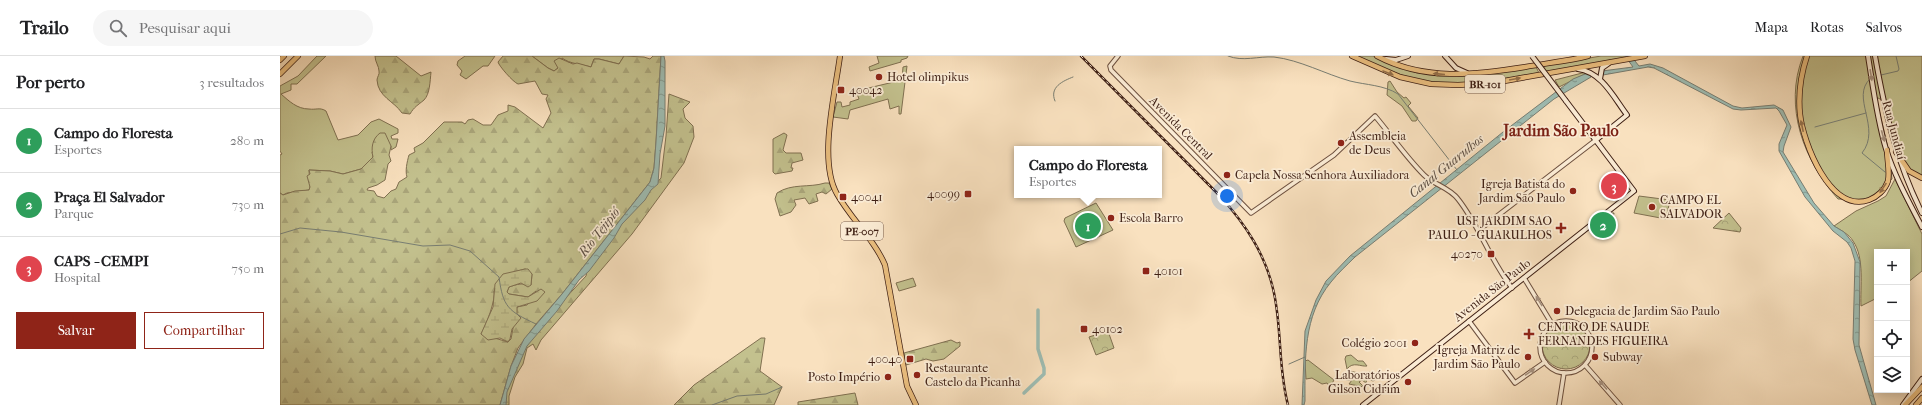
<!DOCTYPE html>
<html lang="pt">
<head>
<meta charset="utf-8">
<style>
	body { margin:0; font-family:"IM FELL French Canon",serif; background:#f6f6f6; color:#202124 }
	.controls { position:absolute; right:12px; bottom:12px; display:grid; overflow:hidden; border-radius:0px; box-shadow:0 2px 10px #0003 }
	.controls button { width:36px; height:36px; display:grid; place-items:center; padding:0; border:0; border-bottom:1px solid #e0e0e0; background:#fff; color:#202124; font:20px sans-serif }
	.you { position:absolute; left:947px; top:140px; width:14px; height:14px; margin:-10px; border:3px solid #fff; border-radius:50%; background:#1a73e8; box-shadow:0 0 0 6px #1a73e833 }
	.badge { display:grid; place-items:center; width:26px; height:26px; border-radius:50%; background:#8f2418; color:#fff; font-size:13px; font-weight:700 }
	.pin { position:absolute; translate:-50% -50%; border:2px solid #fff; box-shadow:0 1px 4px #0006 }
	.popup { position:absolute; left:734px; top:90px; width:148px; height:52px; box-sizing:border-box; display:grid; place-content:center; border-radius:0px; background:#fff; filter:drop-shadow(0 1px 3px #0005); font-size:13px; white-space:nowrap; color:#757577 }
	.popup b { font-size:15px; color:#202124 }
	.popup::after { content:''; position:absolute; left:50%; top:100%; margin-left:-8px; border:8px solid transparent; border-top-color:#fff }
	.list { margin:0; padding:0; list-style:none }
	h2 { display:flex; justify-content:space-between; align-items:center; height:52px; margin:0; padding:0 16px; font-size:17px }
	h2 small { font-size:13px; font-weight:400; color:#757577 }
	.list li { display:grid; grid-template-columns:26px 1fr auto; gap:12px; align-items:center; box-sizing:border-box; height:64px; padding:0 16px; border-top:1px solid #e0e0e0 }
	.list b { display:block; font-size:15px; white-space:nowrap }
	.list p { margin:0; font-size:13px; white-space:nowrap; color:#757577 }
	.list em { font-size:13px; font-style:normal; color:#757577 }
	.actions { display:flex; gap:8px; padding:12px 16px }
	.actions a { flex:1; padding:9px 0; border:1px solid #8f2418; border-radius:0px; text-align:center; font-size:14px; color:#8f2418 }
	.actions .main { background:#8f2418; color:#fff }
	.icon { flex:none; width:22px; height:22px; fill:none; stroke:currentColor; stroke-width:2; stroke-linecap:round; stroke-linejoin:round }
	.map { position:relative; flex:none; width:1642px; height:349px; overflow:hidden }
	header { display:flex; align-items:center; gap:24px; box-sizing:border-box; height:56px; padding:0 20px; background:#fff; border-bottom:1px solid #e0e0e0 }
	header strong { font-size:19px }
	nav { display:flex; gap:22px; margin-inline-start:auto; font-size:14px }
	.search { width:280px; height:36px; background:#f6f6f6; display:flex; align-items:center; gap:10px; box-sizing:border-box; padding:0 14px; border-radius:22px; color:#757577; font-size:15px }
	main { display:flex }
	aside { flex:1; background:#fff }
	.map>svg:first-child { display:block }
	.grass { fill:#c3c18e; stroke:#807051 }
	.forest { fill:url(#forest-firs); stroke:#807051; fill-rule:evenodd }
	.wetland { fill:url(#wetland-marsh); stroke:#807051 }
	.park { fill:url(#park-crowns); stroke:#807051 }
	.water { fill:url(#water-ripples); stroke:#787e73 }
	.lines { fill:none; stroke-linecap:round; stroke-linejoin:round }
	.stream { stroke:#787e73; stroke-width:1 }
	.canal { stroke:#9ebdb3; stroke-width:3.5 }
	.tertiary-casing { stroke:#6d503f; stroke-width:5.5 }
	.secondary-casing { stroke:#3e1f14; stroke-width:6 }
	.primary-casing { stroke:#3e1f14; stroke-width:6 }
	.trunk-casing { stroke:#3e1f14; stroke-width:6 }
	.tertiary { stroke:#fbecd5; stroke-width:3.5 }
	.secondary { stroke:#fbecd5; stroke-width:4 }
	.primary { stroke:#ecc080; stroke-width:4.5 }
	.trunk { stroke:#ecc080; stroke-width:4.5 }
	.rail-casing { stroke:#3e1f14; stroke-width:2.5 }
	.rail { stroke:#fbecd5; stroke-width:1; stroke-dasharray:3; stroke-linecap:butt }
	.secondary-bridge-casing { stroke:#3e1f14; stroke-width:6; stroke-linecap:butt }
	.secondary-bridge { stroke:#fbecd5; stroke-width:4 }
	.oneway { fill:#95704a }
	.oneway2 { fill:#a6907e }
	.poi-dot { fill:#8f2418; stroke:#fbecd5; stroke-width:1.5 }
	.labels { text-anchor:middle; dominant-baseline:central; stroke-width:3.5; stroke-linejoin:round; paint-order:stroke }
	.shield { fill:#fbecd5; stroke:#775c4e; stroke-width:1 }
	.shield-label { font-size:11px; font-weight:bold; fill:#3e1f14 }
	.poi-label { font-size:12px; fill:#3e1f14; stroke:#fbecd5; text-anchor:start }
	.street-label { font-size:12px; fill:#3e1f14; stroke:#fbecd5 }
	.water-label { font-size:13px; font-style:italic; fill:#5b4e44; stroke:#fbecd5 }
	.district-label { font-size:16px; font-weight:bold; fill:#7a1f14; stroke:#fbecd5 }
</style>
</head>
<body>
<header>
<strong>Trailo</strong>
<div class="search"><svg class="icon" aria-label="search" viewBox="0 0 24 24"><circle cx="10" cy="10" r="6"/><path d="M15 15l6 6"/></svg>Pesquisar aqui</div>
<nav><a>Mapa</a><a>Rotas</a><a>Salvos</a></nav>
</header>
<main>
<aside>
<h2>Por perto<small>3 resultados</small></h2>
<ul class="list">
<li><span class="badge" style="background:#2e9e5b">1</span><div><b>Campo do Floresta</b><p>Esportes</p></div><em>280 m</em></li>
<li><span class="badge" style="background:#2e9e5b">2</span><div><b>Praça El Salvador</b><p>Parque</p></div><em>730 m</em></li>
<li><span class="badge" style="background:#e0444e">3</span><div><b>CAPS - CEMPI</b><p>Hospital</p></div><em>750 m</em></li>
</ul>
<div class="actions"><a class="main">Salvar</a><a>Compartilhar</a></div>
</aside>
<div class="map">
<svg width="1642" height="349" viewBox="0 0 1642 349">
	<defs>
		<pattern id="forest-firs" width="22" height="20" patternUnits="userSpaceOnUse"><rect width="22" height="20" fill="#c3c18e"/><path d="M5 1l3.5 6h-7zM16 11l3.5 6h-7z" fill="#a9a57a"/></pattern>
		<pattern id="wetland-marsh" width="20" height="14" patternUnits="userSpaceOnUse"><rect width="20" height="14" fill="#c3c18e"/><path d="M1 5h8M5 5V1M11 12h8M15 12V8" fill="none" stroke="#a9a57a"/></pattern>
		<pattern id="park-crowns" width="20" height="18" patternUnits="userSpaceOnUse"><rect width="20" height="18" fill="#c3c18e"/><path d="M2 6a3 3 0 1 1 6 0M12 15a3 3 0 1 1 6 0" fill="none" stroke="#a9a57a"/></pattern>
		<pattern id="water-ripples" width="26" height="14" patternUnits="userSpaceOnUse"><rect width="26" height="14" fill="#9ebdb3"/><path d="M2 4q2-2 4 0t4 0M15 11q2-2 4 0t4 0" fill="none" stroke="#829990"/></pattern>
	</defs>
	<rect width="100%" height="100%" fill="#f9e1bf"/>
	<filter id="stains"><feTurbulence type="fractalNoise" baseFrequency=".005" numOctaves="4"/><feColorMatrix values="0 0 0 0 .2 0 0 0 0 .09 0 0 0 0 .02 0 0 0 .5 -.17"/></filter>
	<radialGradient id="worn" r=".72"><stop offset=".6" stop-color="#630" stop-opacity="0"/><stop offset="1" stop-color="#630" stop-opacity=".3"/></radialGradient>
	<g class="grass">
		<path d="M37,0H46L17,28H11V34L1,38C9,45 17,53 29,53C36,54 40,51 46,55L58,84L78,79L91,66L99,63L118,73V77L111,80L112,83H118L116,91L111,94V90L92,96L93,101L81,113L63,118L50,115L29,114L30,131L29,134L7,137L3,139L0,137V99L2,98L0,95V30L18,20Z"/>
		<polygon points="185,0 215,0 208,10 203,10 186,23 180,19 182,15 177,9 178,5"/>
		<path d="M252,0H344L339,8L319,3H314L311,11C301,8 290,8 282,2L278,12L274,15L268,12Z"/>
		<polygon points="597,0 628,0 627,2 621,4 621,6 590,15 589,11 599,7"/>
		<path d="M1075,0H1093L1137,17L1156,19L1186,20L1256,11L1259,17C1223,23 1187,30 1151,26C1124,22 1100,11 1075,0Z"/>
		<polygon points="1321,0 1356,0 1266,16 1263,10"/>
		<path d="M1523,0H1642V122C1615,109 1611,70 1602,44L1596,41L1608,92L1612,123C1606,127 1603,133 1598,137C1589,146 1570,143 1558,143C1524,105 1503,51 1523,0Z"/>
		<polygon points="627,10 621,58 619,58 619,50 610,53 608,43 570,54 568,63 553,61 557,46 561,46 562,51 570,49 570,46 579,43 576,35 622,24 623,11"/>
		<polygon points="1306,16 1309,16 1279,31 1275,24"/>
		<polygon points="1110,25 1117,36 1124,42 1126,41 1131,47 1128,50 1138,62 1136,65 1132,65 1122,50 1107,39 1108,26"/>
		<path d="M1615,123L1642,178V215L1627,227V196H1597V242L1581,250C1580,231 1585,202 1573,185C1569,178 1560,174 1554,170L1576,155L1598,145L1606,140Z"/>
		<polygon points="1359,140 1390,144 1386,163 1354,157"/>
		<polygon points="816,147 833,174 796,191 784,165 785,162"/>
		<polygon points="633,222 636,230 619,235 616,227"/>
		<path d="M1071,299L1078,305H1083L1087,310C1081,311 1073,305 1067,313L1065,303L1066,300Z"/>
		<polygon points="1028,304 1054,324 1050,331 1047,327 1042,328 1032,322 1026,323 1025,305"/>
		<polygon points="1070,315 1086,319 1089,316 1098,322 1093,325 1087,322 1086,327 1082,324 1079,326 1084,331 1069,328 1072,324 1066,324"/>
	</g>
	<g class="forest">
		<path d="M95,0H116L141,20L151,16C150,25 150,38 144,44C138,49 134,51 130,58L122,57C114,45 98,41 97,24C97,21 100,18 99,15C99,10 95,6 95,0Z"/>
		<path d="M223,0H252L268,12L274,15L278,12L274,5L279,2L293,8L297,7L311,11L314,3H319L339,8L344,0L364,1L370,3L373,0H381L376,86L374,112L370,126L282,238L256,268L238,292L231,310L220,349H0V137L3,139L15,135L29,134L30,131L27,120L30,118L29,114L50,115L63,118L81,113L93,101C91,92 92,83 100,77H105L111,90L109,99L111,105L108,108L105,124L97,129L88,132L87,134L94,135L97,140L104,142L111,135L116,133L119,126L127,121C125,115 127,106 129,99L135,96L134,92L143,87L164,66H182L185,68L188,64L193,63L203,69H211L218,59L228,55V49L235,51L263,72L271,57L266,43L268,39L262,38L255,25L238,28C233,26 219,10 218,6ZM245,213L248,214L252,218L251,229C243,227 237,228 229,231L227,236L229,238L248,241L256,235L247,249L237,251L231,283L228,286L201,278C206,270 216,243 214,235L234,216Z"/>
		<polygon points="389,38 410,46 403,53 405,62 413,70 414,81 404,107 352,178 261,284 256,294 253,288 247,292 243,308 235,321 229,340 229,349 222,349 235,306 267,262 306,220 308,211 345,162 381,122 386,80"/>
		<polygon points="504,77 507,79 503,94 506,97 521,97 523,104 512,107 511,112 513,112 512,115 495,118 493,116 493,83"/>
		<path d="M545,127H549L552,133L546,138L542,136L536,138L538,145L529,148L525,142L514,144L516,149L511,156L500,160L495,143L497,137C512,127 529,132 545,127Z"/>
		<polygon points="481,282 485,282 480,315 502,331 494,349 394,349 414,329"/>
		<polygon points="671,284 677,287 680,286 680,290 664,303 653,305 646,303 626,309 624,297"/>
		<polygon points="575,337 578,349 518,349 518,346"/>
	</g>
	<polygon class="wetland" points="245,213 248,213 252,218 251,229 248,231 241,227 229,231 227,236 229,238 248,241 261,233 265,236 257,245 237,251 237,258 241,262 232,273 230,283 228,286 220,282 208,284 201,278 213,251 215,228 223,218"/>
	<g class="park">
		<polygon points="1331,157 1334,157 1329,179 1312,175 1311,172"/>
		<polygon points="1449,157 1461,172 1460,176 1433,172"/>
		<circle cx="1286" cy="289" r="24"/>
		<polygon points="828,275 834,292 816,299 809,281"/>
	</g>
	<g class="water">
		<polygon points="381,0 384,0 385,5 385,70 380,98 378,128 371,134 365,144 342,168 334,182 309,215 299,224 277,255 247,290 227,336 226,349 220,349 231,310 244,283 282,238 370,126 374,112 376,86"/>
		<polygon points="1345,0 1351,0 1359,10 1370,8 1383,12 1453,50 1462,52 1494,49 1503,54 1511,71 1504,90 1503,96 1534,147 1554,170 1564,176 1573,187 1580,206 1579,289 1596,349 1592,349 1575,294 1573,283 1575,205 1571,192 1567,186 1553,175 1525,141 1499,95 1499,88 1507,69 1499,55 1496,52 1461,54 1453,53 1374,12 1368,11 1323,19 1322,15 1353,11"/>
		<path d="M1310,16L1311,21L1274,43L1075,201C1067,209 1058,217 1051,226C1023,260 1025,303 1025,345L1024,349H1022L1025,275L1036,244L1046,225L1070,200L1223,76L1293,23Z"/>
	</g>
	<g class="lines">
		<g class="stream">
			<path d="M948,0C963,6 978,0 994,1C1020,4 1045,18 1070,25C1086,29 1104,29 1118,38L1177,114"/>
			<polyline points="1601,19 1618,15 1619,13 1616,0"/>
			<path d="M1590,23C1570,41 1602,72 1582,97L1605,116"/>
			<path d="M775,45C769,31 783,25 793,21"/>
			<polyline points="1535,71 1586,57"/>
			<path d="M0,178L20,172L61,176L143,190L170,189L190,195L219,221C223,251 228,255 256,268"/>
			<polyline points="1009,308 1025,301"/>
			<polyline points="432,349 457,340 486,338 502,331"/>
		</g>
		<polyline class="canal" points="744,337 764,318 764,312 758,293 758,254"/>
		<defs>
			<g id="tertiary">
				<path d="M838,0L830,10L831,14L971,157L1054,99L1095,60C1111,79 1126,101 1144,119C1154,129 1169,131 1178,143C1200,171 1210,204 1232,232"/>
				<polyline points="1199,174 1316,84"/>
				<polyline points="1244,222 1272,268"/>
				<circle cx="1286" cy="291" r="26"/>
				<polyline points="1189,265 1235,327 1265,306"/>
				<polyline points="1305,309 1340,349"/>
				<polyline points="1279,349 1284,317"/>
			</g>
			<g id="secondary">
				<polyline points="1165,0 1176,12 1187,17"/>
				<path d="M1588,0C1593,31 1597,63 1606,93C1615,121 1629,146 1642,171"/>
				<path d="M1595,0C1605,56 1616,105 1642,157"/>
				<polyline points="1106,3 1116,4 1128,0"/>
				<path d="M1298,13C1322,16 1334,42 1347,59L1316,84"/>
				<polyline points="1320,23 1322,12 1329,7"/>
				<polyline points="1083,349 1354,135 1286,45"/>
				<polyline points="1623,349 1642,323"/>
			</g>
			<g id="primary">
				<path d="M560,0C555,38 538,105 557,138C571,163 594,183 605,209L627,330L636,349"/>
				<polyline points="1625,349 1642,331"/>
				<polyline points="1636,349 1642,342"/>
			</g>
			<g id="trunk">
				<polyline points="1072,0 1120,21 1151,28 1178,29 1213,27 1365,0"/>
				<path d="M1097,0C1144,25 1195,19 1245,11C1267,7 1288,5 1308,0"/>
				<path d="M1527,0C1521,18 1518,38 1520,58C1523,86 1550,158 1589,144C1597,141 1605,134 1608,125C1610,115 1607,104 1607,94"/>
				<polyline points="0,4 4,0"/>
				<polyline points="0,18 18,0"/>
				<polyline points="1616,96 1629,115 1642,122"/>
			</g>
		</defs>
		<use href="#tertiary" class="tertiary-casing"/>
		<use href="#secondary" class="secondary-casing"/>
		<use href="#primary" class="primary-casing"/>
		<use href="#trunk" class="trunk-casing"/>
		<use href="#tertiary" class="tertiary"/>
		<use href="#secondary" class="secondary"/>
		<use href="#primary" class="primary"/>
		<use href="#trunk" class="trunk"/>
		<defs>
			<path id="rail" d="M801,0L940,140C966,169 986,199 994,237C1002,274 998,312 1008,349"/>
		</defs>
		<use href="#rail" class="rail-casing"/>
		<use href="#rail" class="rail"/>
		<defs>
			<polyline id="secondary-bridge" points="1252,0 1286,45"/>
		</defs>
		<use href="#secondary-bridge" class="secondary-bridge-casing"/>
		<use href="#secondary-bridge" class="secondary-bridge"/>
	</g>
	<defs><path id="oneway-solid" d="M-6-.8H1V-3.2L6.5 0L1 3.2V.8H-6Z"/></defs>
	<g class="oneway">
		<use href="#oneway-solid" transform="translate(1108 17) rotate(21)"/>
		<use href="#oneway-solid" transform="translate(1159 18) rotate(-175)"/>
		<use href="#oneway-solid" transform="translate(1235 23) rotate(-10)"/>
		<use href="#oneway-solid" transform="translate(1522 70) rotate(-102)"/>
		<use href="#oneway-solid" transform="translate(1603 132) rotate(124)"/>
	</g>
	<g class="oneway2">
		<use href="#oneway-solid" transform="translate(1591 19) rotate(81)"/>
		<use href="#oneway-solid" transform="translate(1603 80) rotate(75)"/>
		<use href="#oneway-solid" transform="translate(1259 245) rotate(-122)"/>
		<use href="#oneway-solid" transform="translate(1250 316) rotate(-34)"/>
		<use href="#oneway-solid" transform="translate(1323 329) rotate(-132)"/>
	</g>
	<g class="poi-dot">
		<circle cx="599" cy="21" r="4"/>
		<rect x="557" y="30" width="8" height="8" rx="2"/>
		<circle cx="1061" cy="87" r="4"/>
		<circle cx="947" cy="119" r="4"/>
		<circle cx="1293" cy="135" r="4"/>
		<rect x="684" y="134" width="8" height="8" rx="2"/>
		<rect x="559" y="137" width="8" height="8" rx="2"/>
		<circle cx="1372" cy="151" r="4"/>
		<circle cx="831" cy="162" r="4"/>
		<path d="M1279 166h4v4h4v4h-4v4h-4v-4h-4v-4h4z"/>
		<rect x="1207" y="194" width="8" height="8" rx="2"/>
		<rect x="862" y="211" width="8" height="8" rx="2"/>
		<circle cx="1277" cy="255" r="4"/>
		<rect x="800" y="269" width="8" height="8" rx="2"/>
		<path d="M1247 272h4v4h4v4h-4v4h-4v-4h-4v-4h4z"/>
		<circle cx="1135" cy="287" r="4"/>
		<circle cx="1248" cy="301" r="4"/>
		<circle cx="1315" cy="301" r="4"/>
		<rect x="626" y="299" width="8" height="8" rx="2"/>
		<circle cx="637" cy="319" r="4"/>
		<circle cx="608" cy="321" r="4"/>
		<circle cx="1128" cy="326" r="4"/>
	</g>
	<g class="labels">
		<g class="shield">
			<rect x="1185" y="19" width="40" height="18" rx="3"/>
			<rect x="561" y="166" width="42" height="18" rx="3"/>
		</g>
		<g class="shield-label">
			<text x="1205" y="28">BR-101</text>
			<text x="582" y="175">PE-007</text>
		</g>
		<g class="poi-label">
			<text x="607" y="21">Hotel olimpikus</text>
			<text x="569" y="34">40042</text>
			<text x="1069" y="80">Assembleia<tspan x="1069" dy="14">de Deus</tspan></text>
			<text x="955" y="119">Capela Nossa Senhora Auxiliadora</text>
			<text x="1285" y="128" text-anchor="end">Igreja Batista do<tspan x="1285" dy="14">Jardim São Paulo</tspan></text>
			<text x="680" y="138" text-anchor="end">40099</text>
			<text x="571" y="141">40041</text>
			<text x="1380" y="144">CAMPO EL<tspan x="1380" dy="14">SALVADOR</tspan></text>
			<text x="839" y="162">Escola Barro</text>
			<text x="1272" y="165" text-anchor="end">USF JARDIM SAO<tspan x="1272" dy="14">PAULO - GUARULHOS</tspan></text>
			<text x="1203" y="198" text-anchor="end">40270</text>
			<text x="874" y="215">40101</text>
			<text x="1285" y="255">Delegacia de Jardim São Paulo</text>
			<text x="1258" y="271">CENTRO DE SAUDE<tspan x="1258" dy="14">FERNANDES FIGUEIRA</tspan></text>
			<text x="812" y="273">40102</text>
			<text x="1127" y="287" text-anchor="end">Colégio 2001</text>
			<text x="1240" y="294" text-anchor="end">Igreja Matriz de<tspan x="1240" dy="14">Jardim São Paulo</tspan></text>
			<text x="1323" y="301">Subway</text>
			<text x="622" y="303" text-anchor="end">40040</text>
			<text x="645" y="312">Restaurante<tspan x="645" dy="14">Castelo da Picanha</tspan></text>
			<text x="1120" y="319" text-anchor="end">Laboratórios<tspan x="1120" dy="14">Gilson Cidrim</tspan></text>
			<text x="600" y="321" text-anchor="end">Posto Império</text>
		</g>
		<g class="street-label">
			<text transform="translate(901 72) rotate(45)">Avenida Central</text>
			<text transform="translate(1614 74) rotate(75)">Rua Jundiaí</text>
			<text transform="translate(1212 234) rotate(-38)">Avenida São Paulo</text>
		</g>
		<g class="water-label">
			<text transform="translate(1166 110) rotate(-39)">Canal Guarulhos</text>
			<text transform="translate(319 176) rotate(-52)">Rio Tejipió</text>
		</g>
		<g class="district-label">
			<text x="1281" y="74">Jardim São Paulo</text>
		</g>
	</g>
	<rect width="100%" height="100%" filter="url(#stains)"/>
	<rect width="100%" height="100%" fill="url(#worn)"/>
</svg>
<div class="controls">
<button>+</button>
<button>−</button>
<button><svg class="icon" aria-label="locate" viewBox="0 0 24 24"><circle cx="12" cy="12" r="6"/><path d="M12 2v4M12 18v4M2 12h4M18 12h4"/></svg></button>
<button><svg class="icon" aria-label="layers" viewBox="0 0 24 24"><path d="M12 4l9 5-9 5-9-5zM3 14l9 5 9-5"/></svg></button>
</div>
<div class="you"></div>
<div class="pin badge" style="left:808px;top:170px;background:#2e9e5b">1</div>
<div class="popup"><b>Campo do Floresta</b>Esportes</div>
<div class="pin badge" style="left:1323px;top:169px;background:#2e9e5b">2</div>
<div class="pin badge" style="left:1334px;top:130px;background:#e0444e">3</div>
</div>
</main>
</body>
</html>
